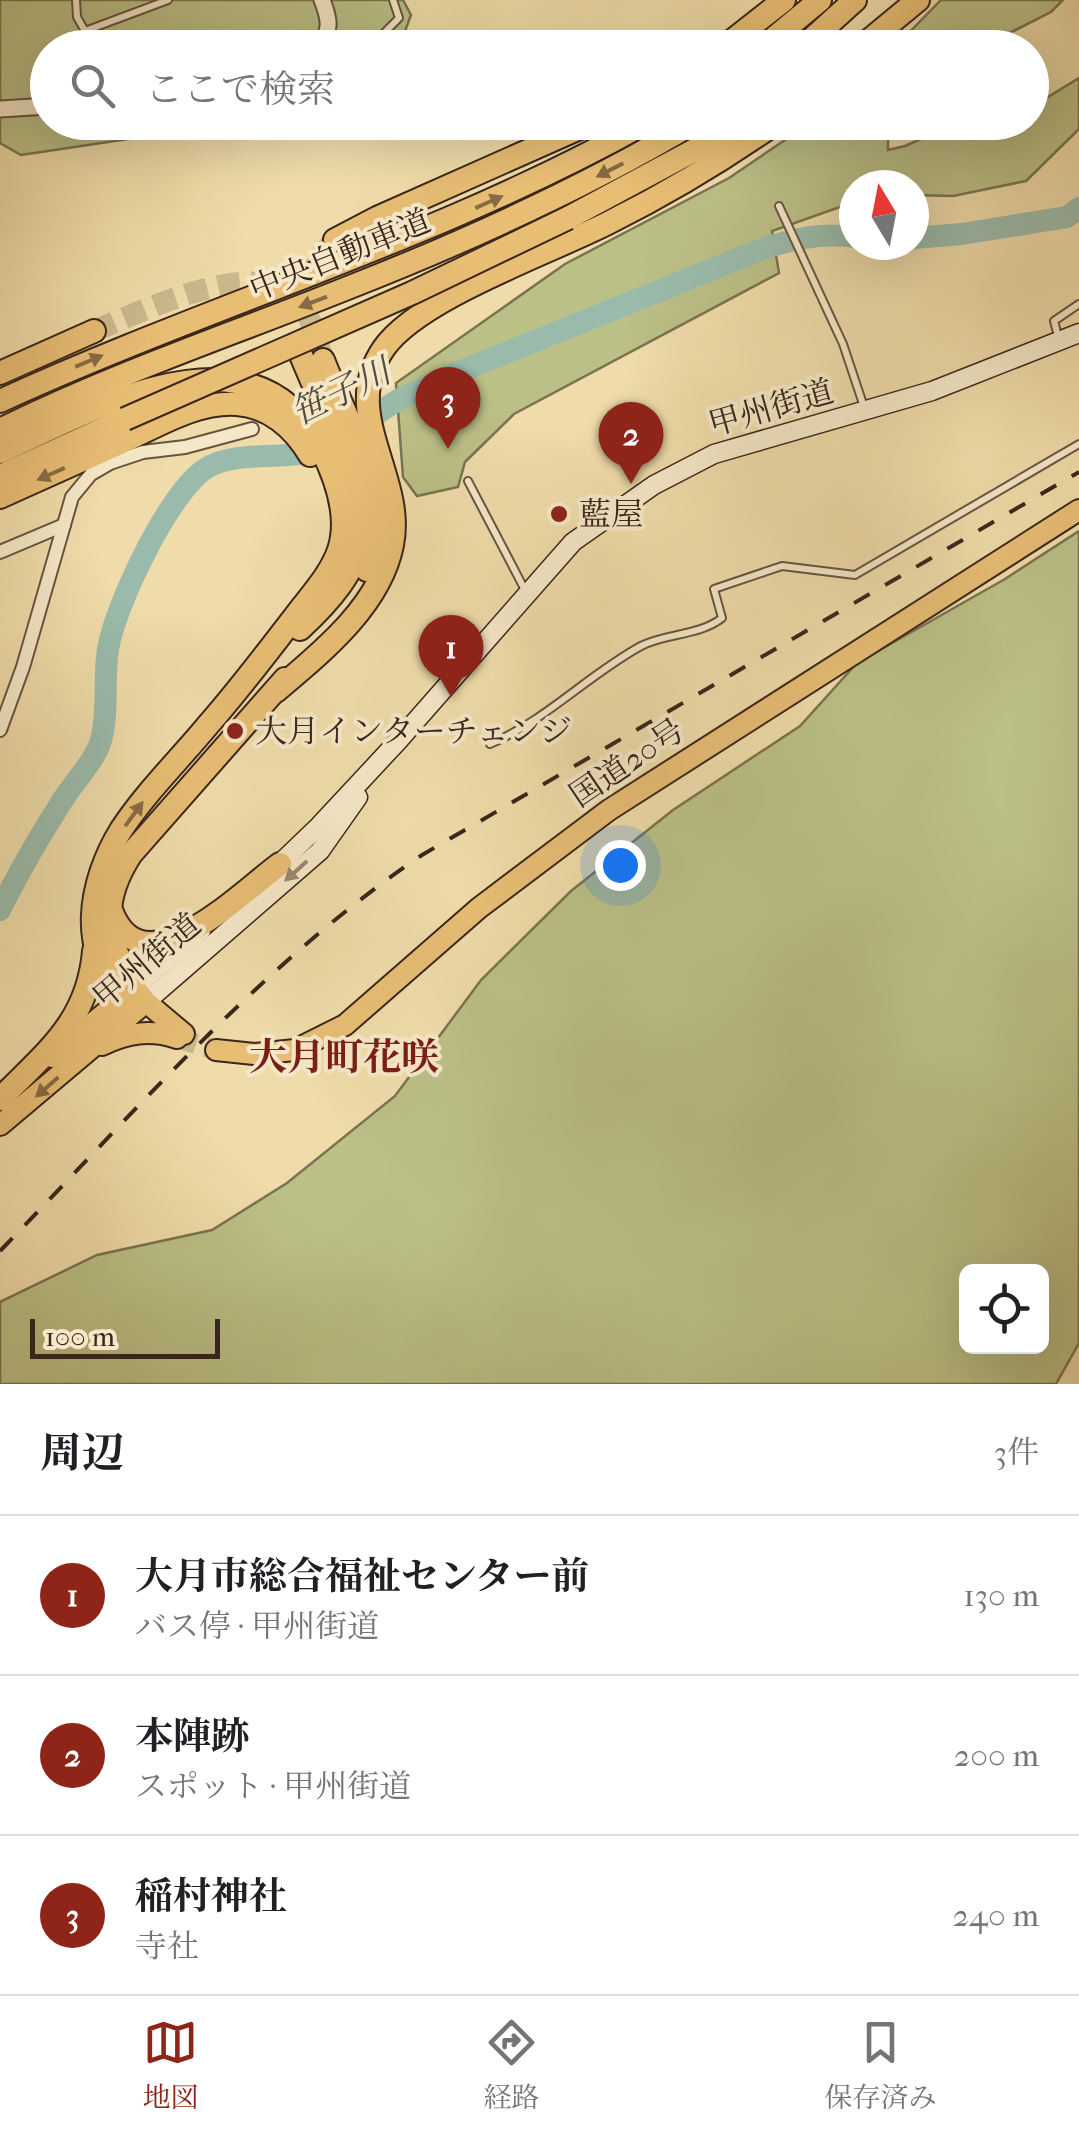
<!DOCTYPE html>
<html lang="ja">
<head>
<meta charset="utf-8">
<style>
	body { margin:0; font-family:"IM FELL French Canon","Noto Serif JP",serif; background:#f2f2f2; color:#202124 }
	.controls { position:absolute; right:30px; bottom:30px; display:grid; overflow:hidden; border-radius:15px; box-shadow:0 10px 40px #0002 }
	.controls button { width:90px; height:90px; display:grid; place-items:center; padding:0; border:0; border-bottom:2px solid #e0e0e0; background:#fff; color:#202124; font:50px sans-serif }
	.compass { position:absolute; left:839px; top:170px; width:90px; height:90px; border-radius:50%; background:#fff; box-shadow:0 10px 40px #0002; rotate:350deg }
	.scale { position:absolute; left:30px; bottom:25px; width:190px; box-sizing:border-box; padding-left:10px; border:5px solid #3a261b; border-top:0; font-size:28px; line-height:35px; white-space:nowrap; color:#3a261b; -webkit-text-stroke:8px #f5e8c8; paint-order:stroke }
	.you { position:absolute; left:620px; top:865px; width:35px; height:35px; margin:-25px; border:8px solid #fff; border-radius:50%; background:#1a73e8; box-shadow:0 0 0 15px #1a73e833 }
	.badge { display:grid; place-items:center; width:65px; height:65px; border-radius:50%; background:#8f2418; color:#fff; font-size:32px; font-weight:700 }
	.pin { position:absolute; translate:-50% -82px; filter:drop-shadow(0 2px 5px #0008) }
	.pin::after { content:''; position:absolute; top:52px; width:35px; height:30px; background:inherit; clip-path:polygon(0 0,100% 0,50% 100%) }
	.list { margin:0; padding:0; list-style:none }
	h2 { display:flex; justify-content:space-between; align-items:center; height:130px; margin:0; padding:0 40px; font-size:42px }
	h2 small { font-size:32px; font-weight:400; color:#757577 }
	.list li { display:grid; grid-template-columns:65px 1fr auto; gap:30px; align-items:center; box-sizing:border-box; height:160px; padding:0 40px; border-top:2px solid #e0e0e0 }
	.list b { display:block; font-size:38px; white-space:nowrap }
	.list p { margin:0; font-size:32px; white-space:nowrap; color:#757577 }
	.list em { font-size:32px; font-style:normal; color:#757577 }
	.icon { flex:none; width:55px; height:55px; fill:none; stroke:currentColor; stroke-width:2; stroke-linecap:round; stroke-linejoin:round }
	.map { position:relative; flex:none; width:1079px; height:1384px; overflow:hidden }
	.search { position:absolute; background:#fff; box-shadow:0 10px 40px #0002; left:30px; right:30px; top:30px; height:110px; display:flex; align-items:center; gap:25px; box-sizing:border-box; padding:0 35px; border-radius:55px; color:#757577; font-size:38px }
	.sheet { height:610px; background:#fff }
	nav { display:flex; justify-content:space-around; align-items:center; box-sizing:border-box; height:140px; border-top:2px solid #e0e0e0; background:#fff; font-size:28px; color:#757577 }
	nav a { display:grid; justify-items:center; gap:5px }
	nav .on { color:#8f2418 }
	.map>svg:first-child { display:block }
	.green { fill:#bbc087; stroke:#7a7351; stroke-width:2.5; fill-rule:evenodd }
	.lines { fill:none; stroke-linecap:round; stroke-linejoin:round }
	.river { stroke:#9abbab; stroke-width:22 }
	.trunk-tunnel { stroke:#cbb88d; stroke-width:20; stroke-dasharray:20 10; stroke-linecap:butt }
	.motorway-tunnel { stroke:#cbb88d; stroke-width:22; stroke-dasharray:22 11; stroke-linecap:butt }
	.service-casing { stroke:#67543f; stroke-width:10 }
	.minor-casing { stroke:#67543f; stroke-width:16 }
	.tertiary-casing { stroke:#67543f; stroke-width:19 }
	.secondary-casing { stroke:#3a261b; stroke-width:21 }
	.trunk-casing { stroke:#3a261b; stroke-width:24 }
	.motorway-casing { stroke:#3a261b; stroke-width:26 }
	.service { stroke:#f5e8c8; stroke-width:6 }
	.minor { stroke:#f5e8c8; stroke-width:12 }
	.tertiary { stroke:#f5e8c8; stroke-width:15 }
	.secondary { stroke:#f5e8c8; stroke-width:18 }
	.trunk { stroke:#e8be75; stroke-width:20 }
	.motorway { stroke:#e8be75; stroke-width:22 }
	.rail { stroke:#3a261b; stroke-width:4; stroke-dasharray:18 18; stroke-linecap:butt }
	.motorway-bridge-casing { stroke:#3a261b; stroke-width:26; stroke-linecap:butt }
	.motorway-bridge { stroke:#e8be75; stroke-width:22 }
	.oneway { fill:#886a44 }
	.oneway2 { fill:#988772 }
	.poi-dot { fill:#8f2418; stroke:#f5e8c8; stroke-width:4 }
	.labels { text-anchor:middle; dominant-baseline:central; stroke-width:8; stroke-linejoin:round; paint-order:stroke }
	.street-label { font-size:32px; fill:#3a261b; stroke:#f5e8c8 }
	.poi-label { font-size:32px; fill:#3a261b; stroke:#f5e8c8; text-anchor:start }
	.water-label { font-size:35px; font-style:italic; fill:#524b3f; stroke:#f5e8c8 }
	.quarter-label { font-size:38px; font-weight:bold; fill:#7a1f14; stroke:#f5e8c8 }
</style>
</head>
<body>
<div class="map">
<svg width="1079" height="1384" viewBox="0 0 1079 1384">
	<rect width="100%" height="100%" fill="#efdcaa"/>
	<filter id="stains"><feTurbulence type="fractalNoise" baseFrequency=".002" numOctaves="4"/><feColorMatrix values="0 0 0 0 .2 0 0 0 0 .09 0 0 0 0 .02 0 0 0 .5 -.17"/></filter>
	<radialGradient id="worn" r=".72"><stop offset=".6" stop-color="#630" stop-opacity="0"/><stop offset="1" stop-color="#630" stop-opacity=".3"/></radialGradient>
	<g class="green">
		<polygon points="0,0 403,0 411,15 399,47 48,48 48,122 236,123 21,155 0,143"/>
		<polygon points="941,0 1063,0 1051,12 982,47 895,47"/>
		<polygon points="1079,78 1079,129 1026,181 953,196 914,195 914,185 854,185 854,202 772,231 779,273 514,414 465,462 458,487 417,496 403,477 396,383 565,264 729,178 810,123 888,123 888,150 905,146 957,123 1032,122 1032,101 1043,100"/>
		<path d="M1079,531V1343L1056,1384H0V1302L97,1255L212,1230L287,1183L395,1096L481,980L571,891L673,810L800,726L857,663L1005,579ZM966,1272H1042V1346H966Z"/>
	</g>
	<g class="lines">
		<g class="river">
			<polyline points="914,238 962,234 1067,217 1079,208"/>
			<path d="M358,426L398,400L456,373L760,250C790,239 822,232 854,237"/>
			<path d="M0,910C19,871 41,834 64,798C75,781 96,759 101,740C109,711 103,678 108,649C115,606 171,486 210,466C244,449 288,463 322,447"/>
		</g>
		<polyline class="trunk-tunnel" points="177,1038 216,1050"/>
		<g class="motorway-tunnel">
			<polyline points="306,283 322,254 335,240"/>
			<path d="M94,331C141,312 260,252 299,302C312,318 317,341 323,360"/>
		</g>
		<defs>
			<g id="service">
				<polyline points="76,0 77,17 85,31 168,0"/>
				<polyline points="332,48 375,42 399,18 393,0"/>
				<polyline points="779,206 843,344 864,407"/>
				<polyline points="1059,340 1054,321 1079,304"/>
				<polyline points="468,481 525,590"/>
				<path d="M490,744C545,721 588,675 641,646C666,633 699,636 722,618L714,589L782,566L855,575L1079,444"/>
			</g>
			<g id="minor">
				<polyline points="0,552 64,525"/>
				<polyline points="0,730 23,667 72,497 91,474 110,463 143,452 185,447 252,429"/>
			</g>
			<g id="tertiary">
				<path d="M317,48C332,31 330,20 322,0"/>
				<polyline points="0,109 48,106"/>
			</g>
			<g id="secondary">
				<polyline points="271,872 319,826 399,740 573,542 654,485 714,454 932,391 1079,333"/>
				<polyline points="135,988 201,931"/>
				<polyline points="146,1002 320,851 358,797"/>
			</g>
			<g id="trunk">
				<path d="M102,1045C127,1033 150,1029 177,1038"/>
				<polyline points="216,1050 254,1054 295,1050 345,1025 479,908 609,810 1079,510"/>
				<polyline points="52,1057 135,988 146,1002 184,1034"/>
				<polyline points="0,1125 146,1002"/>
			</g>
			<g id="motorway">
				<polyline points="723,48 784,0"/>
				<polyline points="762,48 820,0"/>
				<polyline points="802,48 855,0"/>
				<polyline points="860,48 918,0"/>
				<polyline points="568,218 747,122"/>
				<polyline points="335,240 377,218 593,122"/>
				<path d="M323,360C346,421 399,506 367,570"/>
				<polyline points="0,373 94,331"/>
				<path d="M0,401C214,303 441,238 647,122"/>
				<path d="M0,430C111,375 230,335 345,289C465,242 584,188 695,122"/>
				<path d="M0,452C96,408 255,317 321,448C336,478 350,517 339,550C330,576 309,597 293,619C265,655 238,691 208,725C179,760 146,792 121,830C90,880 75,955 127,995"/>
				<polyline points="0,476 125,419"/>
				<path d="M0,497C40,479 80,461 120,443C156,427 196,401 237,404C269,406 294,428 310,455"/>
				<path d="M300,629C327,604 359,570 362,532C365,494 317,395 301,355"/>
				<path d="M276,691C321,653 380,606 392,545C406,476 338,414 384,348C419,298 549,253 608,223C666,194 723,160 777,122"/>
				<path d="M111,910C142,995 241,892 280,864"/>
				<path d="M135,988C105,941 99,903 131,854L285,679"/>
				<path d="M0,1099C46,1052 88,1022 94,951"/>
			</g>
		</defs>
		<use href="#service" class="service-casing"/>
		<use href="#minor" class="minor-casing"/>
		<use href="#tertiary" class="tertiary-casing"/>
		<use href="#secondary" class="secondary-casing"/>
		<use href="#trunk" class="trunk-casing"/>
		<use href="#motorway" class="motorway-casing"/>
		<use href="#service" class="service"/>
		<use href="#minor" class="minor"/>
		<use href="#tertiary" class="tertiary"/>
		<use href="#secondary" class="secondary"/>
		<use href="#trunk" class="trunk"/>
		<use href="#motorway" class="motorway"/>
		<path class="rail" d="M0,1251C134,1113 262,963 422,855L1079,472"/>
		<defs>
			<polyline id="motorway-bridge" points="125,419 412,293 568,218"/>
		</defs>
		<use href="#motorway-bridge" class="motorway-bridge-casing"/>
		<use href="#motorway-bridge" class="motorway-bridge"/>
	</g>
	<defs><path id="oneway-solid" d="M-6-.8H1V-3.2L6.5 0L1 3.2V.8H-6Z" transform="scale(2.5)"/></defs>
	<g class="oneway">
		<use href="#oneway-solid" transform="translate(610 170) rotate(153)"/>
		<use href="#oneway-solid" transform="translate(489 202) rotate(-24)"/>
		<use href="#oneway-solid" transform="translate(313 302) rotate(159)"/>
		<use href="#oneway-solid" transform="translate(89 361) rotate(-23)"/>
		<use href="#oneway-solid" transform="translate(51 474) rotate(156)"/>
		<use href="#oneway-solid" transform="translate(134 814) rotate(-54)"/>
		<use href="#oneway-solid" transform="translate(47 1087) rotate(139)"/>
	</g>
	<use class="oneway2" href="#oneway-solid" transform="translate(296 871) rotate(138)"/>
	<g class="poi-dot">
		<circle cx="559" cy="514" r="10"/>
		<circle cx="235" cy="731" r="10"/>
	</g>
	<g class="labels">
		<g class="street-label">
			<text transform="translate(340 255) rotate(-22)">中央自動車道</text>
			<text transform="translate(771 408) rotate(-16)">甲州街道</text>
			<text transform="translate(627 763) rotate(-34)">国道20号</text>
			<text transform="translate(147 961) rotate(-40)">甲州街道</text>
		</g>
		<g class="poi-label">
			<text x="579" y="514">藍屋</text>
			<text x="255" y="731">大月インターチェンジ</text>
		</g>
		<g class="water-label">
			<text transform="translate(341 392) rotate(-26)">笹子川</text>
		</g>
		<g class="quarter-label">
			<text x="344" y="1057">大月町花咲</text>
		</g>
	</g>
	<rect width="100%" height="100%" filter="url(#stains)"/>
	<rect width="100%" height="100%" fill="url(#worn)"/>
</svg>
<div class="controls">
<button><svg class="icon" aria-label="locate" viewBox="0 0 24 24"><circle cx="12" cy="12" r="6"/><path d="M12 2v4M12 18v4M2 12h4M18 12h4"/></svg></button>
</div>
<svg class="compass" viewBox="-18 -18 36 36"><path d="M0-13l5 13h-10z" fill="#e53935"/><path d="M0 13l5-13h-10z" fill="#757577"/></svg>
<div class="scale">100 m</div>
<div class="you"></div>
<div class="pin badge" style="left:451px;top:697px">1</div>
<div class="pin badge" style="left:631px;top:484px">2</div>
<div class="pin badge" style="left:448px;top:449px">3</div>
<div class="search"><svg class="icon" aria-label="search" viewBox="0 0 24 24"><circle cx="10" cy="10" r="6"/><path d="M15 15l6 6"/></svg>ここで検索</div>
</div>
<section class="sheet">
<h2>周辺<small>3件</small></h2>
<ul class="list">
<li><span class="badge">1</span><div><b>大月市総合福祉センター前</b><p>バス停 · 甲州街道</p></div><em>130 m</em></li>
<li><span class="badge">2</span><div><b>本陣跡</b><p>スポット · 甲州街道</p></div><em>200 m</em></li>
<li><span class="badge">3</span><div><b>稲村神社</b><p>寺社</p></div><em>240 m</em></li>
</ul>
</section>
<nav>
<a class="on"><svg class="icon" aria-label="map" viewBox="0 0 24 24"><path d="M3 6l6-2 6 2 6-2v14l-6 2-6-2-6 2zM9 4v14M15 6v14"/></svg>地図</a>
<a><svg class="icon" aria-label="directions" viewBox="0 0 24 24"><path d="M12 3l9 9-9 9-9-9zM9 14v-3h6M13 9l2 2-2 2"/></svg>経路</a>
<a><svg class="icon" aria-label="saved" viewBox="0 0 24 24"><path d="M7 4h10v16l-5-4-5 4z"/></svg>保存済み</a>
</nav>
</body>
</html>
